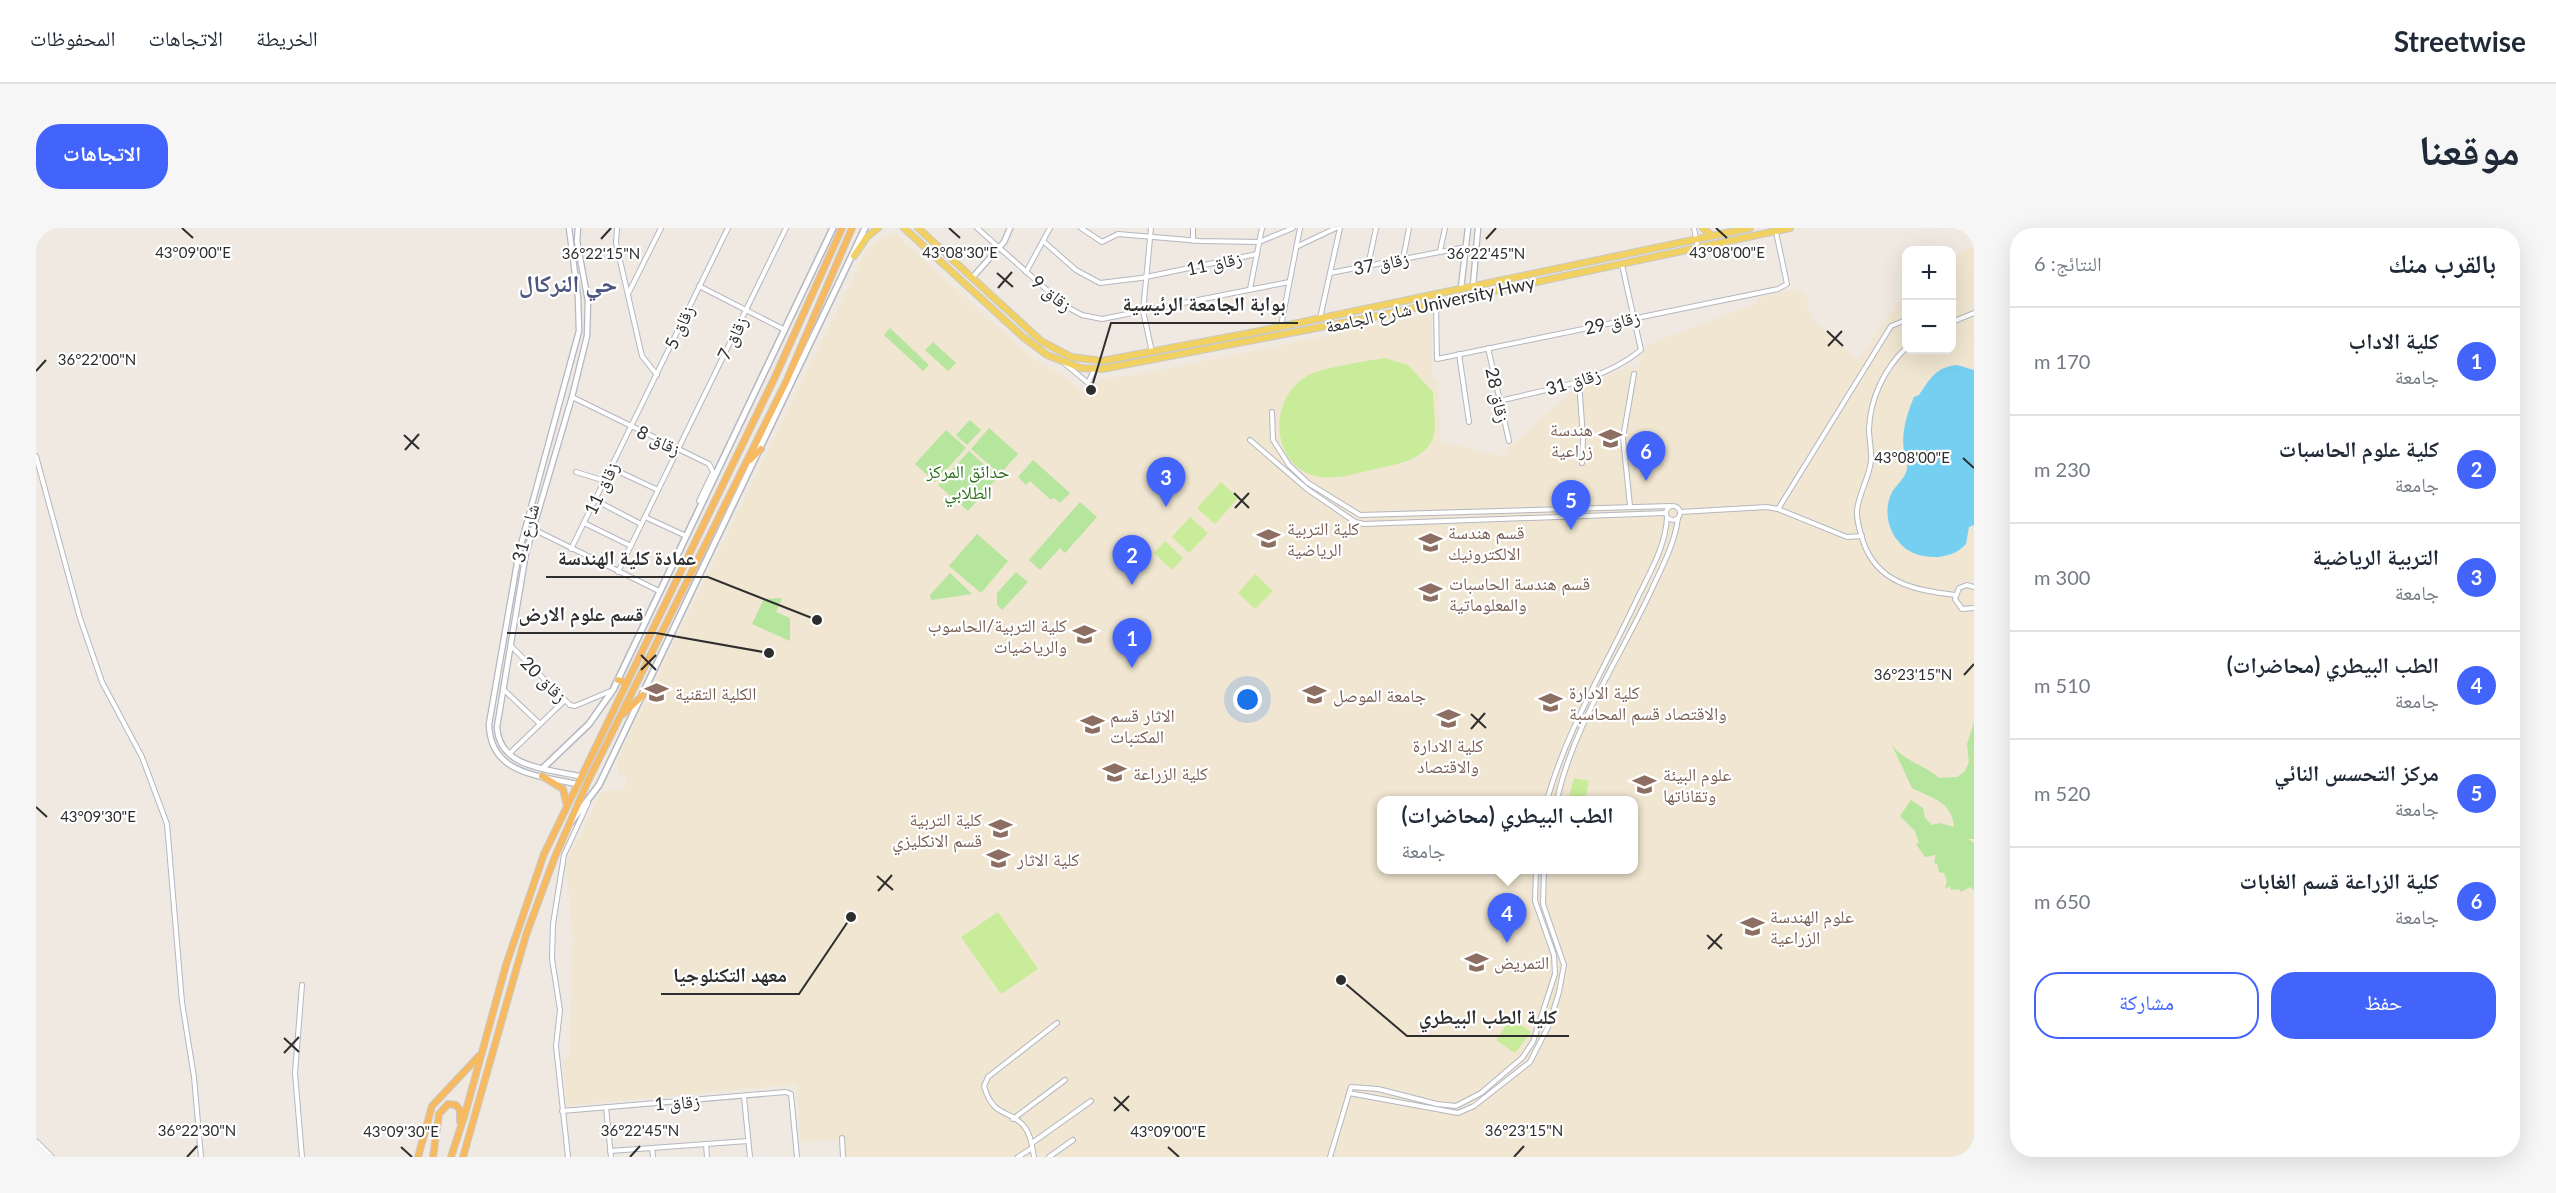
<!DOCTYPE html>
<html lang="ar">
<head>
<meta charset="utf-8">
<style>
	body { margin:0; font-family:Lato,"Noto Naskh Arabic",sans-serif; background:#f6f6f7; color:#1f2937; direction:rtl }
	.controls { position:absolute; right:18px; top:18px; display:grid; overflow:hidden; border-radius:12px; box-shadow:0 6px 24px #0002 }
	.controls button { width:54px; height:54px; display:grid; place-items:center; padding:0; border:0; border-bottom:2px solid #e0e1e3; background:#fff; color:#1f2937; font:30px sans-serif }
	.you { position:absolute; left:1212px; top:472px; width:21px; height:21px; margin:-15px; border:4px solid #fff; border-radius:50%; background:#1a73e8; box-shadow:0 0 0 9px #1a73e833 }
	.badge { display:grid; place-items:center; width:39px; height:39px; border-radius:50%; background:#4264fb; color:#fff; font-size:20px; font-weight:700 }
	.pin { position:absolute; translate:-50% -50px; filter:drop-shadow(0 2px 3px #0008) }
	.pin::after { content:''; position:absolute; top:32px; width:21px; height:18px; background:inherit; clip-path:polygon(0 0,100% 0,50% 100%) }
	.popup { position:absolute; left:1341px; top:568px; width:261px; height:78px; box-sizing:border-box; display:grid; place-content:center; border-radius:12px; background:#fff; filter:drop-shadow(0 2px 4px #0005); font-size:20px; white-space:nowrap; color:#747a83 }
	.popup b { font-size:22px; color:#1f2937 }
	.popup::after { content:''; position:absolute; left:50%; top:100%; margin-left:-12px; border:12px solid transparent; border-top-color:#fff }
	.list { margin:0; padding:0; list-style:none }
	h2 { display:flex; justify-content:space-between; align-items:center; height:78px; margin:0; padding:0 24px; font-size:26px }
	h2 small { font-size:20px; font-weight:400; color:#747a83 }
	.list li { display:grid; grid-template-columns:39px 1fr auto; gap:18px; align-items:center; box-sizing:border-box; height:108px; padding:0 24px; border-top:2px solid #e0e1e3 }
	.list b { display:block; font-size:22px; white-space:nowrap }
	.list p { margin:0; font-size:20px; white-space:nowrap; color:#747a83 }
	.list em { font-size:20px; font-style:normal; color:#747a83 }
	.actions { display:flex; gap:12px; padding:18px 24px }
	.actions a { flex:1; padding:14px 0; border:2px solid #4264fb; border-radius:24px; text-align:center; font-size:21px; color:#4264fb }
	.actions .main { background:#4264fb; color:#fff }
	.map { position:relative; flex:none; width:1938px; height:929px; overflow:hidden; direction:ltr; border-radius:24px }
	header { display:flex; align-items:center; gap:36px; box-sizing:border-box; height:84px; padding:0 30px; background:#fff; border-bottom:2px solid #e0e1e3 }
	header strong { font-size:28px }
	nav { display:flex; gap:33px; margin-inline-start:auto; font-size:21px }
	.intro { display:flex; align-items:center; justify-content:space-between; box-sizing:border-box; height:144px; padding:0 36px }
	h1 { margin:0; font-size:42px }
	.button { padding:15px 27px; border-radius:24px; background:#4264fb; color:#fff; font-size:21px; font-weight:700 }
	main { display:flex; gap:36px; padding:0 36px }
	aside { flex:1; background:#fff; border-radius:24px; box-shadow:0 6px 24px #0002 }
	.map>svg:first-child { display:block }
	.education { fill:#f0e6d1; fill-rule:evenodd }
	.green { fill:#b6e59e }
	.pitch { fill:#c9ec9a }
	.water { fill:#75cff0 }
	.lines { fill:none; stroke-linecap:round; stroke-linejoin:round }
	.minor-casing { stroke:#b4b7c1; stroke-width:6 }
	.tertiary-casing { stroke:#b4b7c1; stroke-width:7 }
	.secondary-casing { stroke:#b4b7c1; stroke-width:8 }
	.primary-casing { stroke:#c9c9c9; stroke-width:8 }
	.trunk-casing { stroke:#c9c9c9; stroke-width:8 }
	.minor { stroke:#fff; stroke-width:4 }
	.tertiary { stroke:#fff; stroke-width:4.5 }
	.secondary { stroke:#fff; stroke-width:5 }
	.primary { stroke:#f2d163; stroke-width:6 }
	.trunk { stroke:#f8ba60; stroke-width:6 }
	.ticks { fill:none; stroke:#2e2e2e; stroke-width:2 }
	.labels { text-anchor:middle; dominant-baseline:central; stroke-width:4.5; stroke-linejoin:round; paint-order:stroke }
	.street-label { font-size:18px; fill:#2e2e2e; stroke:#fff }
	.education-label { font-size:18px; fill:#785e54; stroke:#fff; text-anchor:start }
	.park-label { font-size:18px; fill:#2c6e1b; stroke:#fff }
	.district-label { font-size:24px; font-weight:bold; fill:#4d5680; stroke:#fff }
	.ticks-label { font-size:15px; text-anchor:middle; fill:#2e2e2e; stroke:#fff; stroke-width:4.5; stroke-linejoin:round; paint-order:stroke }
	.leader { fill:none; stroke:#2e2e2e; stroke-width:2 }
	.callout-dot { fill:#2e2e2e; stroke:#fff; stroke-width:2 }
	.callout-label { font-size:20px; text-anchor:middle; font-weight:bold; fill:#2e2e2e; stroke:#fff; stroke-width:4.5; stroke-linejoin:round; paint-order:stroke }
</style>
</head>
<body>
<header>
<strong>Streetwise</strong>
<nav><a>الخريطة</a><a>الاتجاهات</a><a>المحفوظات</a></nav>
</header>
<div class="intro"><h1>موقعنا</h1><a class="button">الاتجاهات</a></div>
<main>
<aside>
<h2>بالقرب منك<small>النتائج: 6</small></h2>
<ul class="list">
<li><span class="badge">1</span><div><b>كلية الاداب</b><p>جامعة</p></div><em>170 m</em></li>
<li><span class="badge">2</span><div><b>كلية علوم الحاسبات</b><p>جامعة</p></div><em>230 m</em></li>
<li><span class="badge">3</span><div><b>التربية الرياضية</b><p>جامعة</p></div><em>300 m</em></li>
<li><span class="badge">4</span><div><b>الطب البيطري (محاضرات)</b><p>جامعة</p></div><em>510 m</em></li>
<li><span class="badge">5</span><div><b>مركز التحسس النائي</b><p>جامعة</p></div><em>520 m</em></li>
<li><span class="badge">6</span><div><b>كلية الزراعة قسم الغابات</b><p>جامعة</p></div><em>650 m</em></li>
</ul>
<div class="actions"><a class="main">حفظ</a><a>مشاركة</a></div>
</aside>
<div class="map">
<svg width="1938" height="929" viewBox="0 0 1938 929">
	<rect width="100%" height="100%" fill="#efe9e1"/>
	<path class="education" d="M858,5L996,130L1029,149L1048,165L1064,151L1110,145L1396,86V150L1402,151L1404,213L1468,229L1469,223L1537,163L1594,139L1599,140L1605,134L1604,132L1611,117L1721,75L1722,70L1761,61L1771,69L1773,73L1769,76L1779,94L1822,132L1870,63V122H1916V29L1938,17V929H808L805,910L765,915L760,856L531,878L527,831H533L537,710L530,636L565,564L589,561L590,547L582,546V530L608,476L611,472H617L623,462L619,454L830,22L846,10ZM1345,572H1597V642H1345Z"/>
	<g class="green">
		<polygon points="854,100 893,137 887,143 848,107"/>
		<polygon points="897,114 920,135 912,143 889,122"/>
		<polygon points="934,192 945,202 931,217 920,207"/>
		<polygon points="953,200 982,226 964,246 935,221"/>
		<polygon points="910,202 930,220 899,254 879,236"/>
		<polygon points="933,223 962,249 932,283 902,257"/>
		<polygon points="997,232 1034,265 1024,275 1018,270 1015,272 994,253 990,257 982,249"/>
		<polygon points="1044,274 1061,289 1029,325 1024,320 1004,342 993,332"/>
		<polygon points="941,306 972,333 945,365 913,338"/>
		<polygon points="980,344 992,354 966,382 961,377 961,365"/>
		<polygon points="914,345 936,366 895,372 894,367"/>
		<polygon points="746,370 740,384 754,390 754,413 716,396 728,371"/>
		<path d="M1938,494V611H1932L1938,615V662L1934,659L1925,664L1923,661L1915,662L1914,658L1909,661L1911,653L1908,645L1903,644L1901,636L1898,635L1900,627L1889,629L1880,616L1883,615L1879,603L1864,588L1875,572L1887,580L1889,590L1896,597L1904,595L1918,599C1916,573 1895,570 1876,560L1856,517C1869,534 1889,537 1903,550L1921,549L1929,543L1933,534L1931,516Z"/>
	</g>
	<g class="pitch">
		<path d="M1349,130L1372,137L1397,164C1397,177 1401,198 1397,210C1390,229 1365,236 1348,239C1328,243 1304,252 1284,249C1234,241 1230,169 1273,147C1292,138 1327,134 1349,130Z"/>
		<polygon points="1185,254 1202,270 1179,296 1161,280"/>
		<polygon points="1154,289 1172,305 1153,325 1136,309"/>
		<polygon points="1129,313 1147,330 1136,342 1118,325"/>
		<polygon points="1219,346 1237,363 1219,381 1202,365"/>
		<polygon points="1538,550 1553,553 1549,572 1532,572"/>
		<polygon points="962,684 1002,741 965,766 925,709"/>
		<polygon points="1475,790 1495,804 1479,825 1460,812"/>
	</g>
	<path class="water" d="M1921,137L1938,142V297L1933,299L1930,316C1919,328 1903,331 1887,328C1859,323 1843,290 1856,264C1861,256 1869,251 1871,241C1872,234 1869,229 1868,223C1865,204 1871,186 1878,169L1883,167C1894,151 1900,139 1921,137Z"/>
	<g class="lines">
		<defs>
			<g id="minor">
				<polyline points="581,0 580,15 606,128 621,147"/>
				<polyline points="941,0 1029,78 1046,87 1066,91 1253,54"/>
				<polyline points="1045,0 1066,14 1082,6 1164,13 1223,14 1257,0"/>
				<polyline points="1115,0 1107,83 1116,124"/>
				<polyline points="1658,0 1662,20"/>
				<polyline points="1007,13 1040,42 1064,55 1105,50 1221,26"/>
				<polyline points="1157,13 1157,0"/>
				<polyline points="1262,18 1300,0"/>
				<polyline points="1404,23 1409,0"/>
				<polyline points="1367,31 1373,0"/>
				<polyline points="1332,38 1340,0"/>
				<polyline points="990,44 1014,0"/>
				<polyline points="1294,45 1430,19"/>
				<polyline points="663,58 749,102"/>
				<polyline points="1214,61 1226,0"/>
				<polyline points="592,66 625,0"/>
				<polyline points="1400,76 1401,131 1742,61 1751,56 1740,4"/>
				<polyline points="1284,90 1304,0"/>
				<polyline points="1916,94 1938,85"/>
				<polyline points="1245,98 1264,0"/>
				<polyline points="1452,120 1473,213"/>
				<path d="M1870,120C1848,141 1834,171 1833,201C1833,212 1836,223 1835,233C1833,250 1823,265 1821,282C1820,292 1824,303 1827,313C1841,356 1880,362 1919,367"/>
				<polyline points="1423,126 1433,194"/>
				<polyline points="1028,135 1052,155 1058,142"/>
				<polyline points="1543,153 1547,210 1546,235"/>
				<polyline points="536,169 673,236 677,244 663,273"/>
				<path d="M1464,173C1514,160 1564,155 1605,122L1586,37"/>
				<polyline points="1236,184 1237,212 1253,237 1272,255 1324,287 1634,278"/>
				<polyline points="1214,212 1271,261 1319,294 1328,296 1629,285"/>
				<polyline points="0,228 44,390 66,454 106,529 131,596 146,774 158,849 165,929"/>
				<polyline points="575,240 622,262"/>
				<polyline points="540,244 569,253"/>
				<polyline points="559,272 605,296"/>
				<circle cx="1637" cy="285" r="7"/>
				<polyline points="1594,278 1587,210 1598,146"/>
				<polyline points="1742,281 1855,98 1870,92"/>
				<polyline points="1644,284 1731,279 1742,281 1811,309 1826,308"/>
				<polyline points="609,289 650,308"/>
				<polyline points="548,295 595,318"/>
				<polyline points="497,301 623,363"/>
				<polyline points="535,321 692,0"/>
				<polyline points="582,344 750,0"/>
				<polyline points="1938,359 1931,357 1923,360 1919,371 1926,381 1938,380"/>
				<polyline points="475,418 534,477 539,478 577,462"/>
				<polyline points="467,461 504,496"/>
				<polyline points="473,526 528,473"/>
				<path d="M1511,572C1531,501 1570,438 1601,371C1613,346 1630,318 1631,289"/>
				<path d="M1521,572C1537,498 1583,432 1615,363C1626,339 1639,315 1642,290"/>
				<polyline points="1313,865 1422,885 1438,878 1494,834 1513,797 1523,764 1528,737 1507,676 1508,642"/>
				<polyline points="708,869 714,929"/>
				<polyline points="570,879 575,929"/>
				<polyline points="526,883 750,864 755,866 761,929"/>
				<polyline points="977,891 1029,852"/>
				<polyline points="806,910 807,929"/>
				<polyline points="0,913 16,929"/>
				<polyline points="996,915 1055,873"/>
				<polyline points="670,916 671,929"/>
				<polyline points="616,920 617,929"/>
				<polyline points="574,923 712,913"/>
				<polyline points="266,929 259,845 266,757"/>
				<polyline points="532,929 520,818 524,782 516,731 517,696 528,627 552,575"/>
				<polyline points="982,929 996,920"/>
				<path d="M998,929C996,918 995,906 987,897C973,881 957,890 948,858L952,849L1021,795"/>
				<polyline points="1013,929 1037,912"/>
				<polyline points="1294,929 1315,859 1342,861 1401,876 1420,878 1445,865 1486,830 1497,814 1519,746 1518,727 1499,673 1500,642"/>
			</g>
			<g id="tertiary">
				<path d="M533,0L542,69L543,103L483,324L453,496C454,546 501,547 540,556"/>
				<path d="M542,0L541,13L552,73L551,108L536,169L490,325L461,499C463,540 512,541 543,548"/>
				<polyline points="936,50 968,14 974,0"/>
				<polyline points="1437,58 1442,0"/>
				<polyline points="1425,60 1432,0"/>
			</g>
			<g id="secondary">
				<polyline points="507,540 553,496 577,462 797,0"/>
				<polyline points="535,594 563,557 829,0"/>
			</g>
			<g id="primary">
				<polyline points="868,0 987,109 1011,127 1045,140 1066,141 1327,91 1754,0"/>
				<polyline points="882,0 1005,113 1035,129 1066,133 1219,104 1714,0"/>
				<polyline points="1667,0 1676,8"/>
				<polyline points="818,28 831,9 842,0"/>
			</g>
			<g id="trunk">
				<polyline points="714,232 725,221"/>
				<polyline points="582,452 591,455"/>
				<polyline points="587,486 607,467"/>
				<polyline points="506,548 527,561 530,574"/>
				<polyline points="382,929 396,878 443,828"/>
				<polyline points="397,929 403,886 412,876 420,877 424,882 424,893"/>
				<polyline points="415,929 429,886 470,737 508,626 739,149 806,0"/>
				<polyline points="427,929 490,707 518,631 552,553 750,154 816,0"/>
			</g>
		</defs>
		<use href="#minor" class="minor-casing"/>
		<use href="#tertiary" class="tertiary-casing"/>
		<use href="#secondary" class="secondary-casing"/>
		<use href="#primary" class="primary-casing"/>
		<use href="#trunk" class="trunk-casing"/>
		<use href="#minor" class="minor"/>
		<use href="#tertiary" class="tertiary"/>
		<use href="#secondary" class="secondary"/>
		<use href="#primary" class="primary"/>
		<use href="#trunk" class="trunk"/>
	</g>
	<path class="ticks" d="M146,0L157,10M913,0L924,10M1680,0L1691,10M565,11L575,0M1450,11L1460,0M961,45L977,59M962,60L976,44M1791,103L1807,118M1792,118L1806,103M0,143L10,132M368,207L383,221M369,222L383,206M1927,230L1938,240M1198,265L1213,280M1199,280L1213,265M605,427L620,442M605,442L620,427M1928,447L1938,436M1435,486L1450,500M1435,501L1449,485M0,579L11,589M841,648L857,662M842,663L856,647M1671,707L1686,721M1672,721L1686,706M248,810L263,824M248,825L263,809M1078,869L1093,883M1078,883L1093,868M365,919L376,929M1132,919L1143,929M151,929L161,918M594,929L604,918M1478,929L1488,918"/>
	<defs>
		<symbol id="university-bare" viewBox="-9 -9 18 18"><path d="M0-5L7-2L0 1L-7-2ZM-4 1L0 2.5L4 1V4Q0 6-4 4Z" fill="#8d6e63" stroke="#fff" stroke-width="2.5" paint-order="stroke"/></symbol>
	</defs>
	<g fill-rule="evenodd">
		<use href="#university-bare" x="1558" y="194" width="33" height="33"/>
		<use href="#university-bare" x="1216" y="294" width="33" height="33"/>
		<use href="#university-bare" x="1378" y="298" width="33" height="33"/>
		<use href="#university-bare" x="1378" y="348" width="33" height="33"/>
		<use href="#university-bare" x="1032" y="390" width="33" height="33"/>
		<use href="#university-bare" x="604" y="448" width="33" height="33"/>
		<use href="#university-bare" x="1262" y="450" width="33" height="33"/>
		<use href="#university-bare" x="1498" y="458" width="33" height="33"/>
		<use href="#university-bare" x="1396" y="474" width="33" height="33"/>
		<use href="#university-bare" x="1040" y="480" width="33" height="33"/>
		<use href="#university-bare" x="1062" y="528" width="33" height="33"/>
		<use href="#university-bare" x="1592" y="540" width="33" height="33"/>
		<use href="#university-bare" x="948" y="584" width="33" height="33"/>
		<use href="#university-bare" x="946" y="614" width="33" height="33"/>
		<use href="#university-bare" x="1700" y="682" width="33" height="33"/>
		<use href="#university-bare" x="1424" y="718" width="33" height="33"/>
	</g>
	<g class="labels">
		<g class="street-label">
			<text transform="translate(1178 35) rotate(-12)">زقاق 11</text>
			<text transform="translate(1345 35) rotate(-11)">زقاق 37</text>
			<text transform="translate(1016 65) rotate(39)">زقاق 9</text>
			<text transform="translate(1394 76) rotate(-12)">شارع الجامعة University Hwy</text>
			<text transform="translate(1576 94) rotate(-12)">زقاق 29</text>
			<text transform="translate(643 99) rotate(-65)">زقاق 5</text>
			<text transform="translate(696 110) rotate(-64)">زقاق 7</text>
			<text transform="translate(1537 153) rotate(-16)">زقاق 31</text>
			<text transform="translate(1462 167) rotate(78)">زقاق 28</text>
			<text transform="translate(623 212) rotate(26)">زقاق 8</text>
			<text transform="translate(565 260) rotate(-64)">زقاق 11</text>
			<text transform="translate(489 305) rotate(-75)">شارع 31</text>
			<text transform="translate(508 451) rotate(45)">زقاق 20</text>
			<text transform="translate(641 874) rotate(-4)">زقاق 1</text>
		</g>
		<g class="education-label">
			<text x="1557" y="201" text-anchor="end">هندسة<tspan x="1557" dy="21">زراعية</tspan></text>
			<text x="1251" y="300">كلية التربية<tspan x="1251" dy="21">الرياضية</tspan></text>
			<text x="1412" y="304">قسم هندسة<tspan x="1412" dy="21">الالكترونيك</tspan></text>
			<text x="1413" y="355">قسم هندسة الحاسبات<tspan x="1413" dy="21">والمعلوماتية</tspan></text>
			<text x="1031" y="397" text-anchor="end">كلية التربية/الحاسوب<tspan x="1031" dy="21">والرياضيات</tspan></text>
			<text x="1533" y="464">كلية الادارة<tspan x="1533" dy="21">والاقتصاد قسم المحاسبة</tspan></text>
			<text x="639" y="465">الكلية التقنية</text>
			<text x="1297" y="467">جامعة الموصل</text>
			<text x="1074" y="487">الاثار قسم<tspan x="1074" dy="21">المكتبات</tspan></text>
			<text x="1412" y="517" text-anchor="middle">كلية الادارة<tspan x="1412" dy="21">والاقتصاد</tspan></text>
			<text x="1097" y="545">كلية الزراعة</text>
			<text x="1627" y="546">علوم البيئة<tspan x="1627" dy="21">وتقاناتها</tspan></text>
			<text x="946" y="591" text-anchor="end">كلية التربية<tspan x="946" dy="21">قسم الانكليزي</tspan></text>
			<text x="981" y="631">كلية الاثار</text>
			<text x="1734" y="688">علوم الهندسة<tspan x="1734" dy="21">الزراعية</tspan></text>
			<text x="1458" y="734">التمريض</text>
		</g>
		<g class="park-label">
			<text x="932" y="243">حدائق المركز<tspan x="932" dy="21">الطلابي</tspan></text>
		</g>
		<g class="district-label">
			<text x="532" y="54">حي النركال</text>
		</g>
	</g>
	<g class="ticks-label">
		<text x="157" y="30">43°09'00"E</text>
		<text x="924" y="30">43°08'30"E</text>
		<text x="1691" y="30">43°08'00"E</text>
		<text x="565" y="31">36°22'15"N</text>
		<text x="1450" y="31">36°22'45"N</text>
		<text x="61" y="137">36°22'00"N</text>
		<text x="1876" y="235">43°08'00"E</text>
		<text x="1877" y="452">36°23'15"N</text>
		<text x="62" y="594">43°09'30"E</text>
		<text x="161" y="908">36°22'30"N</text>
		<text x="604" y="908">36°22'45"N</text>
		<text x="1488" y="908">36°23'15"N</text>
		<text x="365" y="909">43°09'30"E</text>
		<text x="1132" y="909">43°09'00"E</text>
	</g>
	<path class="leader" d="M1055 162L1075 95H1262M781 392L672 349H510M733 425L620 405H471M815 689L763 766H625M1305 752L1371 808H1533"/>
	<g class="callout-dot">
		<circle cx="1055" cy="162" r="6"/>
		<circle cx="781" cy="392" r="6"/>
		<circle cx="733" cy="425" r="6"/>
		<circle cx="815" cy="689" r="6"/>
		<circle cx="1305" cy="752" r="6"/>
	</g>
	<g class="callout-label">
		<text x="1168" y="83">بوابة الجامعة الرئيسية</text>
		<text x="591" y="337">عمادة كلية الهندسة</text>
		<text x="545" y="393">قسم علوم الارض</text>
		<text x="694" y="754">معهد التكنلوجيا</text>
		<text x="1452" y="796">كلية الطب البيطري</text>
	</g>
</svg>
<div class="controls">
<button>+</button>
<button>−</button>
</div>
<div class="you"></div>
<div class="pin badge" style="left:1096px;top:440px">1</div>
<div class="pin badge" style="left:1096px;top:357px">2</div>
<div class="pin badge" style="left:1130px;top:279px">3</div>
<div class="pin badge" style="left:1471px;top:715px">4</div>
<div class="popup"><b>الطب البيطري (محاضرات)</b>جامعة</div>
<div class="pin badge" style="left:1535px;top:302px">5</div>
<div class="pin badge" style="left:1610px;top:253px">6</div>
</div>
</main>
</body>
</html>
